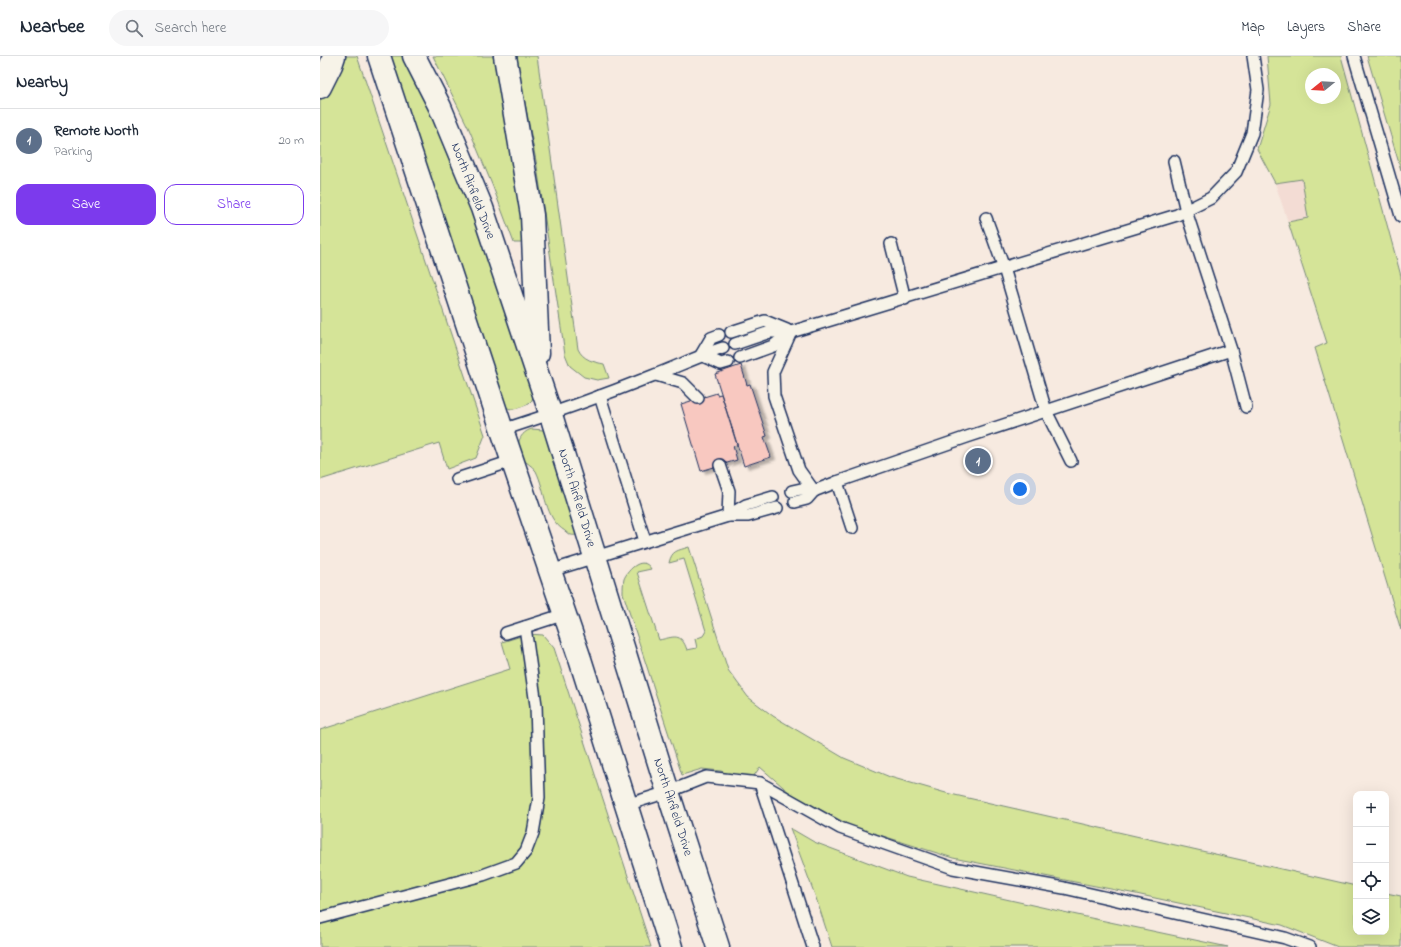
<!DOCTYPE html>
<html lang="en">
<head>
<meta charset="utf-8">
<style>
	body { margin:0; font-family:"Indie Flower",sans-serif; background:#f6f6f7; color:#1f2937 }
	.controls { position:absolute; right:12px; bottom:12px; display:grid; overflow:hidden; border-radius:8px; box-shadow:0 4px 16px #0002 }
	.controls button { width:36px; height:36px; display:grid; place-items:center; padding:0; border:0; border-bottom:1px solid #e0e1e3; background:#fff; color:#1f2937; font:20px sans-serif }
	.compass { position:absolute; left:985px; top:12px; width:36px; height:36px; border-radius:50%; background:#fff; box-shadow:0 4px 16px #0002; rotate:252deg }
	.you { position:absolute; left:700px; top:433px; width:14px; height:14px; margin:-10px; border:3px solid #fff; border-radius:50%; background:#1a73e8; box-shadow:0 0 0 6px #1a73e833 }
	.badge { display:grid; place-items:center; width:26px; height:26px; border-radius:50%; background:#7c3aed; color:#fff; font-size:13px; font-weight:700 }
	.pin { position:absolute; translate:-50% -50%; border:2px solid #fff; box-shadow:0 1px 4px #0006 }
	.list { margin:0; padding:0; list-style:none }
	h2 { display:flex; justify-content:space-between; align-items:center; height:52px; margin:0; padding:0 16px; font-size:17px }
	h2 small { font-size:13px; font-weight:400; color:#747a83 }
	.list li { display:grid; grid-template-columns:26px 1fr auto; gap:12px; align-items:center; box-sizing:border-box; height:64px; padding:0 16px; border-top:1px solid #e0e1e3 }
	.list b { display:block; font-size:15px; white-space:nowrap }
	.list p { margin:0; font-size:13px; white-space:nowrap; color:#747a83 }
	.list em { font-size:13px; font-style:normal; color:#747a83 }
	.actions { display:flex; gap:8px; padding:12px 16px }
	.actions a { flex:1; padding:9px 0; border:1px solid #7c3aed; border-radius:12px; text-align:center; font-size:14px; color:#7c3aed }
	.actions .main { background:#7c3aed; color:#fff }
	.icon { flex:none; width:22px; height:22px; fill:none; stroke:currentColor; stroke-width:2; stroke-linecap:round; stroke-linejoin:round }
	.map { position:relative; flex:none; width:1081px; height:891px; overflow:hidden }
	header { display:flex; align-items:center; gap:24px; box-sizing:border-box; height:56px; padding:0 20px; background:#fff; border-bottom:1px solid #e0e1e3 }
	header strong { font-size:19px }
	nav { display:flex; gap:22px; margin-inline-start:auto; font-size:14px }
	.search { width:280px; height:36px; background:#f6f6f7; display:flex; align-items:center; gap:10px; box-sizing:border-box; padding:0 14px; border-radius:22px; color:#747a83; font-size:15px }
	main { display:flex }
	aside { flex:1; background:#fff }
	.map>svg:first-child { display:block }
	.built { fill:#f3dcd4 }
	.green { fill:#d5e498; stroke:#788a7b; fill-rule:evenodd }
	.building { fill:#f8c8c0; stroke:#1b2f5e; filter:url(#shadow) }
	.lines { fill:none; stroke-linecap:round; stroke-linejoin:round }
	.lane-casing { stroke:#1b2f5e; stroke-width:14 }
	.secondary-casing { stroke:#1b2f5e; stroke-width:25 }
	.lane { stroke:#f7f3e8; stroke-width:11 }
	.secondary { stroke:#f7f3e8; stroke-width:22 }
	.labels { text-anchor:middle; dominant-baseline:central; stroke-width:4; stroke-linejoin:round; paint-order:stroke }
	.street-label { font-size:13px; fill:#1b2f5e; stroke:#f7f3e8 }
</style>
</head>
<body>
<header>
<strong>Nearbee</strong>
<div class="search"><svg class="icon" aria-label="search" viewBox="0 0 24 24"><circle cx="10" cy="10" r="6"/><path d="M15 15l6 6"/></svg>Search here</div>
<nav><a>Map</a><a>Layers</a><a>Share</a></nav>
</header>
<main>
<aside>
<h2>Nearby<small></small></h2>
<ul class="list">
<li><span class="badge" style="background:#5c6f8a">1</span><div><b>Remote North</b><p>Parking</p></div><em>20 m</em></li>
</ul>
<div class="actions"><a class="main">Save</a><a>Share</a></div>
</aside>
<div class="map">
<svg width="1081" height="891" viewBox="0 0 1081 891">
	<defs>
		<filter id="shadow"><feDropShadow dx="4.5" dy="2.5" stdDeviation="1" flood-color="#0004"/></filter>
	</defs>
	<rect width="100%" height="100%" fill="#f7eae0"/>
	<filter id="ink" filterUnits="userSpaceOnUse"><feTurbulence type="fractalNoise" baseFrequency=".025" numOctaves="2"/><feDisplacementMap in="SourceGraphic" scale="8" xChannelSelector="R" yChannelSelector="G"/><feConvolveMatrix kernelMatrix="1 2 1 2 8 2 1 2 1" color-interpolation-filters="sRGB"/></filter>
	<g filter="url(#ink)">
		<polygon class="built" points="982,123 988,163 968,166 955,127"/>
		<g class="green">
			<polygon points="26,0 37,0 165,379 156,402 127,413 119,387 0,424 0,45 18,18"/>
			<path d="M71,0H83L95,23L127,93L149,146L213,341L211,346L209,348C200,351 189,358 183,347Z"/>
			<polygon points="113,0 173,0 200,141 204,187 194,187 173,131 149,73"/>
			<path d="M196,0H217L258,293C263,304 274,306 284,308L289,322L277,324L264,321L250,310L245,298L217,110Z"/>
			<path d="M947,0H1021L1081,220V574L995,292L1007,287L968,166L988,162L982,123L955,127L937,93L951,48ZM991,18H1015V42H991Z"/>
			<polygon points="1047,0 1081,0 1081,114"/>
			<path d="M212,373L223,374L225,377L256,475V479C251,480 248,478 245,475C224,462 226,435 216,415C212,409 204,406 200,400C195,389 200,376 212,373Z"/>
			<path d="M369,491L408,614L428,641L453,660L524,702L570,721L626,737L1036,830V876H1066V837L1081,840V891H1018L962,869L816,838L633,802L531,770L470,737L440,711L429,727L401,715L382,713L362,719L303,537C303,533 303,527 304,523C308,513 323,499 331,513L317,516L339,584C354,581 361,576 367,594L377,592L375,583L383,580L386,575L364,503L349,507C352,494 357,495 369,491Z"/>
			<polygon points="208,578 223,579 234,592 331,891 0,891 0,674 190,613 182,586"/>
			<polygon points="470,772 494,786 587,821 766,861 908,891 512,891 496,842"/>
		</g>
		<g class="building">
			<polygon points="421,309 427,329 430,328 447,380 444,381 451,401 424,410 395,318"/>
			<polygon points="397,337 397,339 401,338 417,389 413,390 417,404 381,415 361,348"/>
		</g>
		<g class="lines">
			<defs>
				<g id="lane">
					<polyline points="1034,0 1081,160"/>
					<polyline points="666,162 684,212 726,355 751,405"/>
					<polyline points="571,188 585,243"/>
					<polyline points="411,276 445,265 467,274"/>
					<polyline points="471,276 453,316 454,340 479,414 494,435"/>
					<polyline points="399,279 391,282 381,299 401,308 408,306"/>
					<polyline points="415,288 450,276 471,276 857,159 891,142 916,116 932,77 938,34 933,0"/>
					<polyline points="911,294 926,351"/>
					<polyline points="420,302 453,290 469,278"/>
					<polyline points="336,319 363,327 378,342"/>
					<polyline points="280,340 325,485"/>
					<path d="M182,374C232,358 282,340 332,320C356,311 379,300 403,292"/>
					<polyline points="137,423 192,405"/>
					<polyline points="517,426 532,472"/>
					<polyline points="472,435 481,433 494,435"/>
					<polyline points="475,446 487,443 494,435 517,426 647,381 911,294 866,155 854,105"/>
					<polyline points="409,459 426,449 453,441"/>
					<polyline points="408,460 428,460 457,452"/>
					<polyline points="230,515 408,460 409,435 400,409"/>
					<polyline points="186,577 245,558"/>
					<polyline points="440,727 493,891"/>
					<polyline points="306,749 348,736 386,721 440,727 520,772 633,812 744,832 965,882 990,891"/>
					<polyline points="0,862 163,819 196,807 206,795 213,777 219,742 216,649 205,571"/>
				</g>
				<g id="secondary">
					<polyline points="59,0 182,374 260,603 351,891"/>
					<polyline points="94,0 120,51 162,152 231,359 348,736 398,891"/>
					<polyline points="185,0 212,159 218,297"/>
					<polyline points="0,31 11,9 14,0"/>
				</g>
			</defs>
			<use href="#lane" class="lane-casing"/>
			<use href="#secondary" class="secondary-casing"/>
			<use href="#lane" class="lane"/>
			<use href="#secondary" class="secondary"/>
		</g>
	</g>
	<g class="labels">
		<g class="street-label">
			<text transform="translate(153 135) rotate(69)">North Airfield Drive</text>
			<text transform="translate(257 442) rotate(73)">North Airfield Drive</text>
			<text transform="translate(353 751) rotate(72)">North Airfield Drive</text>
		</g>
	</g>
</svg>
<div class="controls">
<button>+</button>
<button>−</button>
<button><svg class="icon" aria-label="locate" viewBox="0 0 24 24"><circle cx="12" cy="12" r="6"/><path d="M12 2v4M12 18v4M2 12h4M18 12h4"/></svg></button>
<button><svg class="icon" aria-label="layers" viewBox="0 0 24 24"><path d="M12 4l9 5-9 5-9-5zM3 14l9 5 9-5"/></svg></button>
</div>
<svg class="compass" viewBox="-18 -18 36 36"><path d="M0-13l5 13h-10z" fill="#e53935"/><path d="M0 13l5-13h-10z" fill="#747a83"/></svg>
<div class="you"></div>
<div class="pin badge" style="left:658px;top:405px;background:#5c6f8a">1</div>
</div>
</main>
</body>
</html>
